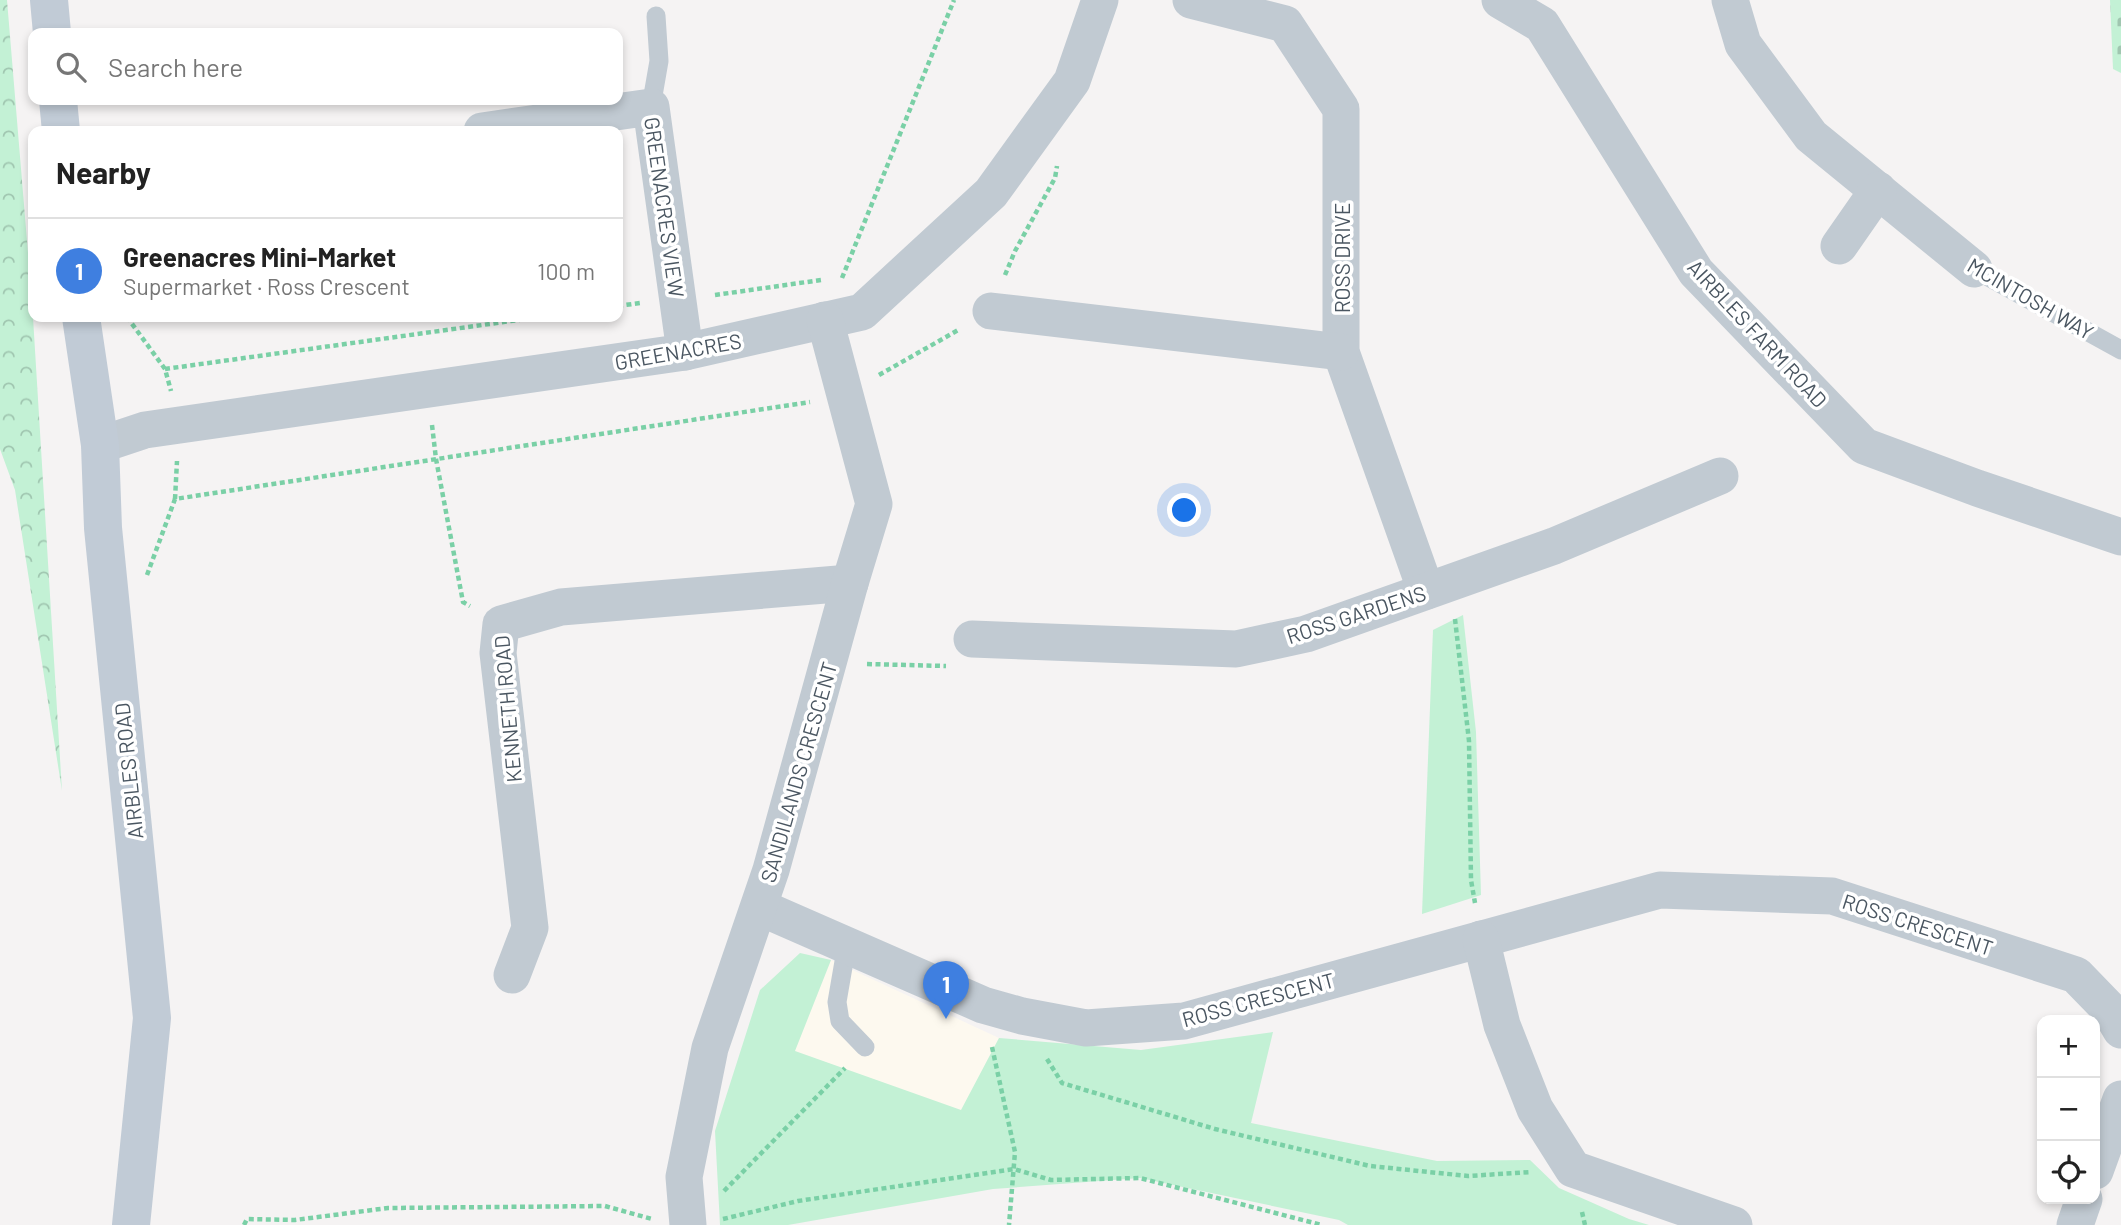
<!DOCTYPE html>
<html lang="en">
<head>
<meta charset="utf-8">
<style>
	body { margin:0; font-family:Barlow,sans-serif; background:#f6f6f6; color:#222 }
	.controls { position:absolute; right:21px; bottom:21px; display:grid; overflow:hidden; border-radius:14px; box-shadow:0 4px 10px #0003 }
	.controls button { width:63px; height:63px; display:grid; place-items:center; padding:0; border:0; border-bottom:2px solid #e0e0e0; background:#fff; color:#222; font:35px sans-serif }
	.you { position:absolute; left:1185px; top:511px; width:24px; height:24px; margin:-18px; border:5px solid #fff; border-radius:50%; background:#1a73e8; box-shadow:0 0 0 10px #1a73e833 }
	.badge { display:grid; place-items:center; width:46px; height:46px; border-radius:50%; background:#7c3aed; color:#fff; font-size:23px; font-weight:700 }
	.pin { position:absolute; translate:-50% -58px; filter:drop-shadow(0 2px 4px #0008) }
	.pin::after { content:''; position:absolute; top:37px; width:24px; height:21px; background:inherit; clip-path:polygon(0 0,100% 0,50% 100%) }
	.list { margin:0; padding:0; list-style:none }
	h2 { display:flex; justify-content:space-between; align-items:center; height:91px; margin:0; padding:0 28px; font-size:30px }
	h2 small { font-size:23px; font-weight:400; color:#767676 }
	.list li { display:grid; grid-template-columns:46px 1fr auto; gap:21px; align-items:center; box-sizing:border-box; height:105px; padding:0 28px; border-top:2px solid #e0e0e0 }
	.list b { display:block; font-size:26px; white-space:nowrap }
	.list p { margin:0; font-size:23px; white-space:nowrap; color:#767676 }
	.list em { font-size:23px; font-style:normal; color:#767676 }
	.icon { flex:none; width:38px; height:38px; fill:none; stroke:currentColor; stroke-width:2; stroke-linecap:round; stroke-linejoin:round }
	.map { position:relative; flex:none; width:2121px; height:1225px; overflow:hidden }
	.search { position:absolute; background:#fff; box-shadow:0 4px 10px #0003; left:28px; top:28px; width:595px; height:77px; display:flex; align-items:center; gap:18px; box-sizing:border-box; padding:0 24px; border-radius:14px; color:#767676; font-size:26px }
	.panel { position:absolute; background:#fff; box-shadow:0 4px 10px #0003; left:28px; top:126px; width:595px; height:196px; border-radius:14px }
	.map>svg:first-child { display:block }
	.commercial { fill:#fdf9ef }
	.forest { fill:url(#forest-crowns) }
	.cemetery { fill:url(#cemetery-stones) }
	.park { fill:#c3f1d5 }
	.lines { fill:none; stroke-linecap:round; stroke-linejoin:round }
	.path { stroke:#7ad0a6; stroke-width:4.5; stroke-dasharray:5 3.5; stroke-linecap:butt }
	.lane { stroke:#c1cad2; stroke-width:19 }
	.street { stroke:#c1cad2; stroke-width:37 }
	.secondary { stroke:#c1cbd6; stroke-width:38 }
	.labels { text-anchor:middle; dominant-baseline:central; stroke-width:7; stroke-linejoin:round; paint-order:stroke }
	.street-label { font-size:21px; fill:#4a5661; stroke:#fff }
</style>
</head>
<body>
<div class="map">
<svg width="2121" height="1225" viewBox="0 0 2121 1225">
	<defs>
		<pattern id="forest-crowns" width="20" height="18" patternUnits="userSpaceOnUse" patternTransform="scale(1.75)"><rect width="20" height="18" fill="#c3f1d5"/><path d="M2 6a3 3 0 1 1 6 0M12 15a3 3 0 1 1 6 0" fill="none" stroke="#a0c6b0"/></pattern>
		<pattern id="cemetery-stones" width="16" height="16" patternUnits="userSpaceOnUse" patternTransform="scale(1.75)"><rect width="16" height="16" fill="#c3f1d5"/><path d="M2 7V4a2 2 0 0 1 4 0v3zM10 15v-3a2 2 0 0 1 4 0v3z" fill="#a0c6b0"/></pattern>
	</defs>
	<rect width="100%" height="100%" fill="#f5f3f3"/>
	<polygon class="commercial" points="831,960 999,1038 962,1111 794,1051"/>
	<polygon class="forest" points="0,0 7,0 32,301 62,791 15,490 0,449"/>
	<polygon class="cemetery" points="2110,0 2121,0 2121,73 2113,69"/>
	<g class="park">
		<polygon points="1463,615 1476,732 1481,895 1422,914 1433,630"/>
		<polygon points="800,953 831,960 795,1051 961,1110 999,1038 1141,1050 1273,1032 1251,1123 1437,1161 1530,1160 1559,1188 1629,1219 1649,1225 1348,1225 1339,1220 1140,1178 993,1189 788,1225 720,1225 715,1131 760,990"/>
	</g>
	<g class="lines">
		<g class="path">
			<polyline points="1005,275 1015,251 1055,178 1057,166"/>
			<polyline points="842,278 954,0"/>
			<polyline points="715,295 821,280"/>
			<polyline points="618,306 640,303"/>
			<polyline points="127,317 165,369 171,391"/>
			<polyline points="165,369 540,317"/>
			<polyline points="879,375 960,329"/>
			<polyline points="432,425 436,459 463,602 470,606"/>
			<polyline points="175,499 177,461"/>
			<polyline points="147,575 175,499 810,402"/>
			<polyline points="1455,619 1469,741 1471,880 1475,903"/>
			<polyline points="867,664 946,666"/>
			<polyline points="992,1047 1015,1152 1009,1225"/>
			<polyline points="1047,1059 1062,1083 1215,1129 1370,1166 1468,1176 1531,1172"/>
			<polyline points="724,1191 845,1068"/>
			<polyline points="1582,1212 1585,1225"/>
			<polyline points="723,1219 798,1201 1014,1169 1051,1180 1140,1178 1322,1225"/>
			<polyline points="244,1225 247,1219 295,1220 388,1208 605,1206 652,1219"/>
		</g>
		<g class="lane">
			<polyline points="651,107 659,61 656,16"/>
			<polyline points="1974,269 2121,350"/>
			<polyline points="847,944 837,1002 840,1021 865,1047"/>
		</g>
		<g class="street">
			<polyline points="1191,0 1285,24 1341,109 1341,352 1426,591"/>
			<polyline points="1500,0 1542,25 1696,272 1864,446 1977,488 2121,537"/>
			<polyline points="1730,0 1743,44 1811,136 1974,269"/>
			<polyline points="482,131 651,107 685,352"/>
			<polyline points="1839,246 1878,190"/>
			<polyline points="991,311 1341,352"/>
			<polyline points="100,445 145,430 685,352 862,312 991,193 1072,81 1100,0"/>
			<polyline points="972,639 1236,649 1306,634 1554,546 1720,476"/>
			<polyline points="759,907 983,1005 1022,1016 1086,1028 1184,1021 1660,890 1832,896 2076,975 2108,1008 2121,1030"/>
			<polyline points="1481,939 1502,1025 1535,1109 1573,1169 1734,1225"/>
			<polyline points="512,975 530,928 498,653 501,624 561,607 850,583"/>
			<polyline points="2095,1171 2121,1099"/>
			<polyline points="688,1225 684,1177 710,1048 771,870 850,583 874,504 825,320"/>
			<polyline points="2075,1225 2084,1199"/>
		</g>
		<g class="secondary">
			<polyline points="49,0 52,33"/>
			<polyline points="58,100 61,131"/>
			<polyline points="81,317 100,445 103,528 152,1018 131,1225"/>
		</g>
	</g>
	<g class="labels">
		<g class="street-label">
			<text transform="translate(665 207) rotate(82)">GREENACRES VIEW</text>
			<text transform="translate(1341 258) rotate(-90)">ROSS DRIVE</text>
			<text transform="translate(2031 298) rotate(30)">MCINTOSH WAY</text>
			<text transform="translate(1758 333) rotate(47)">AIRBLES FARM ROAD</text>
			<text transform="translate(678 351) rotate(-10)">GREENACRES</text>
			<text transform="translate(1356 614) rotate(-18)">ROSS GARDENS</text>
			<text transform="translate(507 709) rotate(-95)">KENNETH ROAD</text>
			<text transform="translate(128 771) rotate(-96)">AIRBLES ROAD</text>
			<text transform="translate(798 772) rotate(-74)">SANDILANDS CRESCENT</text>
			<text transform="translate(1918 924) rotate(18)">ROSS CRESCENT</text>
			<text transform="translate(1258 999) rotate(-15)">ROSS CRESCENT</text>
		</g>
	</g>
</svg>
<div class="controls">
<button>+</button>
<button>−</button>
<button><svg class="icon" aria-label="locate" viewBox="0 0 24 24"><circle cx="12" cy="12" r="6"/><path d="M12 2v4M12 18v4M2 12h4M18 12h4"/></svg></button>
</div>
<div class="you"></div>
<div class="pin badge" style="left:946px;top:1019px;background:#3f7fe0">1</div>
<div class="search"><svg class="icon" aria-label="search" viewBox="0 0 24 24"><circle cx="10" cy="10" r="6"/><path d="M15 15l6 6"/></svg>Search here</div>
<section class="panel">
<h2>Nearby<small></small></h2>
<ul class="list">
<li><span class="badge" style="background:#3f7fe0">1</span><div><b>Greenacres Mini-Market</b><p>Supermarket · Ross Crescent</p></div><em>100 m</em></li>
</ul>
</section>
</div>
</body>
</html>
